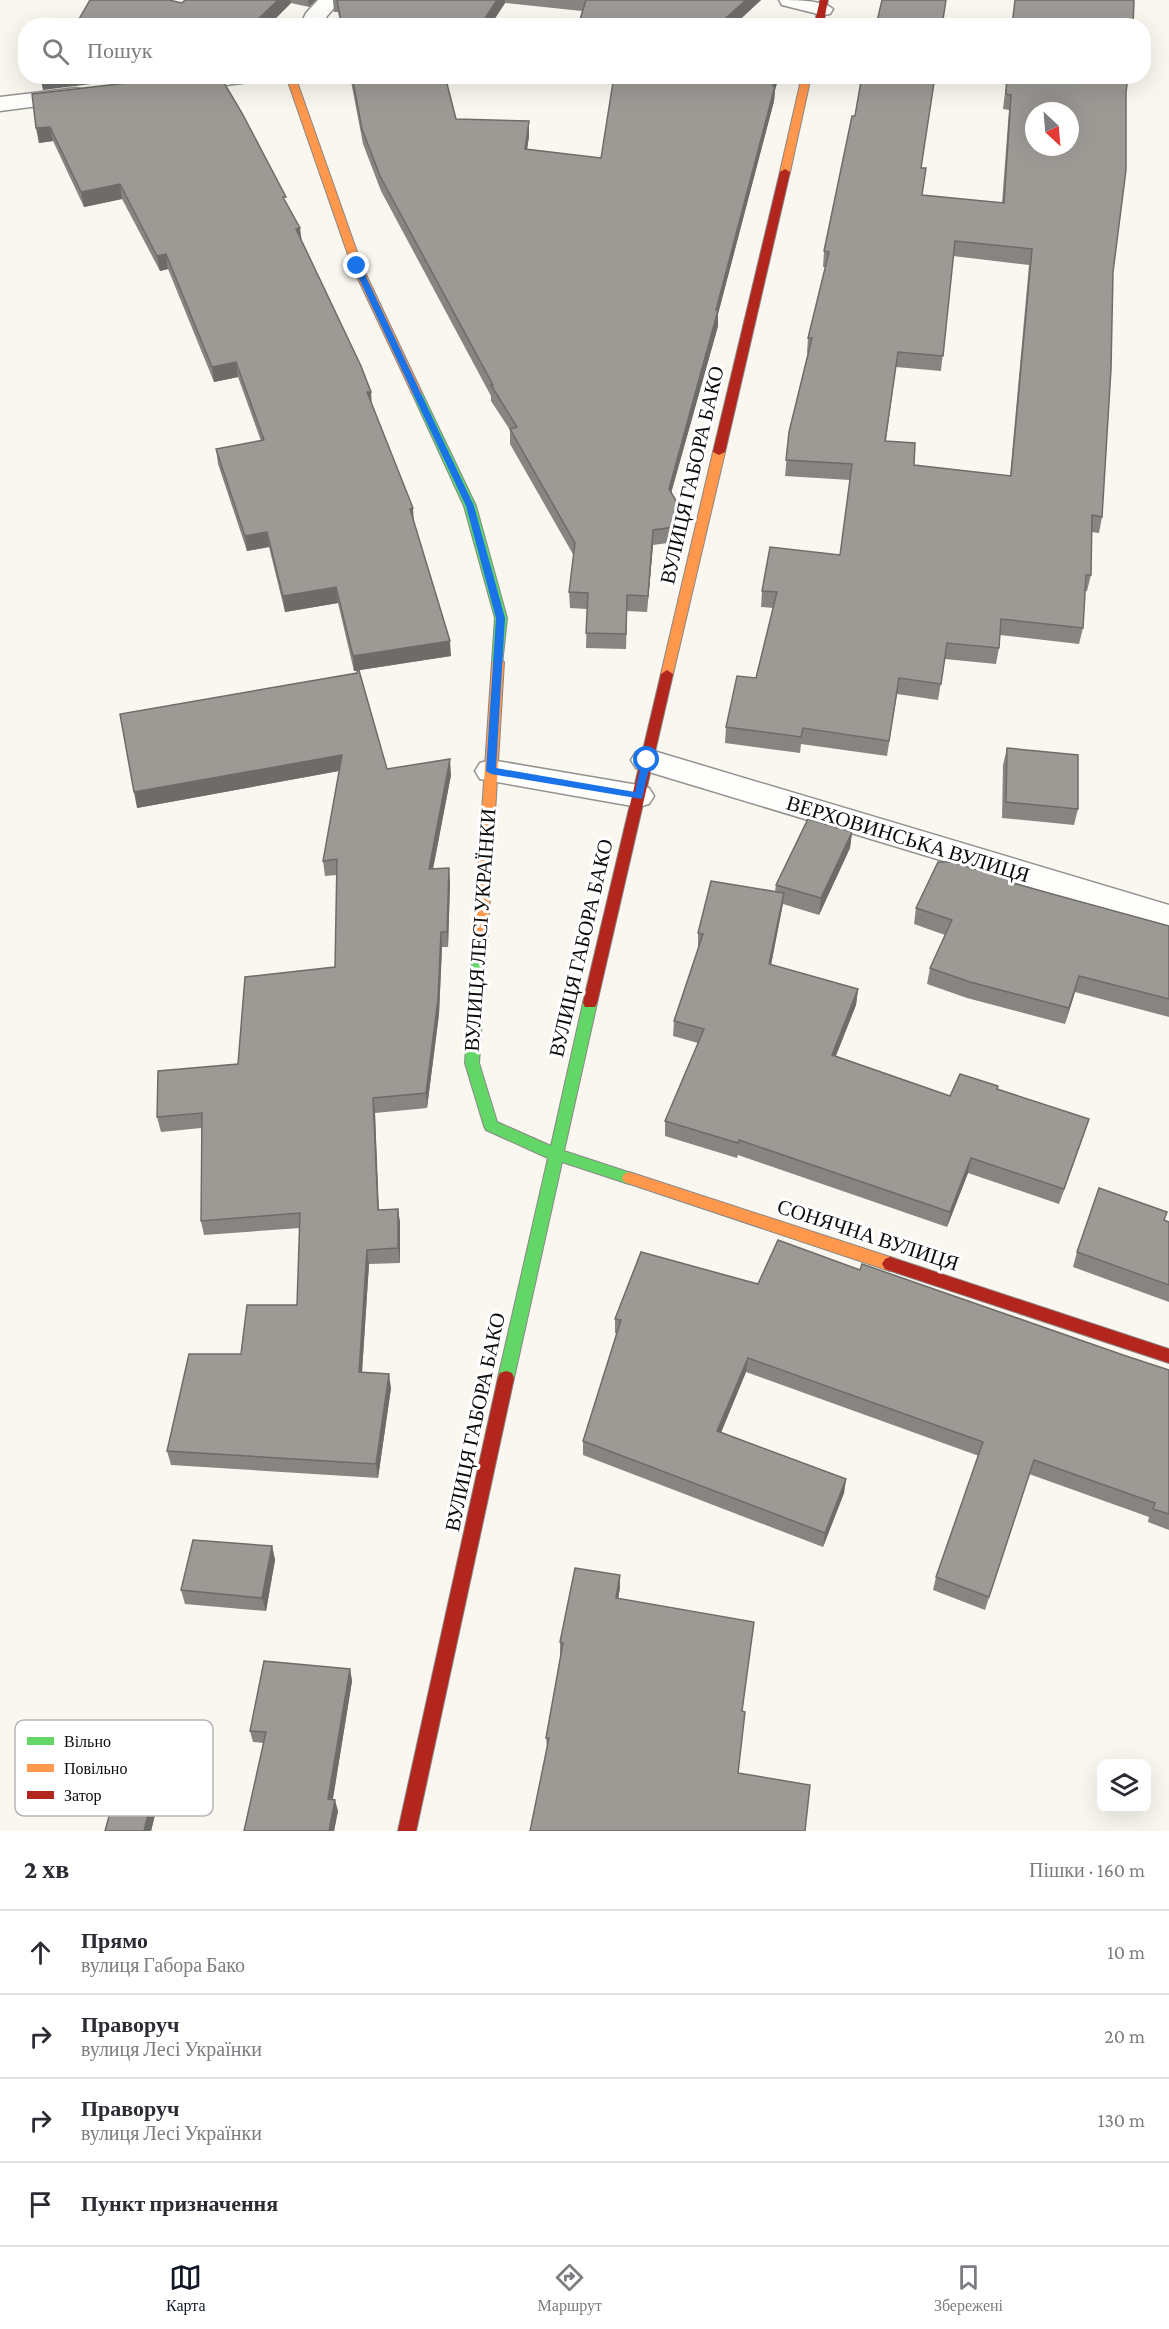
<!DOCTYPE html>
<html lang="uk">
<head>
<meta charset="utf-8">
<style>
	body { margin:0; font-family:"Crimson Pro",serif; background:#f7f7f7; color:#2b2b33 }
	.controls { position:absolute; right:18px; bottom:18px; display:grid; overflow:hidden; border-radius:12px; box-shadow:0 6px 24px #0002 }
	.controls button { width:54px; height:54px; display:grid; place-items:center; padding:0; border:0; border-bottom:2px solid #e1e1e2; background:#fff; color:#2b2b33; font:30px sans-serif }
	.compass { position:absolute; left:1025px; top:102px; width:54px; height:54px; border-radius:50%; background:#fff; box-shadow:0 6px 24px #0002; rotate:154deg }
	.stop { position:absolute; width:18px; height:18px; margin:-14px; border:4px solid #1a73e8; border-radius:50%; background:#fff }
	.stop.end { background:#1a73e8; border-color:#fff; box-shadow:0 2px 6px #0008 }
	.list { margin:0; padding:0; list-style:none }
	h2 { display:flex; justify-content:space-between; align-items:center; height:78px; margin:0; padding:0 24px; font-size:26px }
	h2 small { font-size:20px; font-weight:400; color:#7c7c81 }
	.list li { display:grid; grid-template-columns:39px 1fr auto; gap:18px; align-items:center; box-sizing:border-box; height:84px; padding:0 24px; border-top:2px solid #e1e1e2 }
	.list b { display:block; font-size:22px; white-space:nowrap }
	.list p { margin:0; font-size:20px; white-space:nowrap; color:#7c7c81 }
	.list em { font-size:20px; font-style:normal; color:#7c7c81 }
	.icon { flex:none; width:33px; height:33px; fill:none; stroke:currentColor; stroke-width:2; stroke-linecap:round; stroke-linejoin:round }
	.map { position:relative; flex:none; width:1169px; height:1831px; overflow:hidden }
	.search { position:absolute; background:#fff; box-shadow:0 6px 24px #0002; left:18px; right:18px; top:18px; height:66px; display:flex; align-items:center; gap:15px; box-sizing:border-box; padding:0 21px; border-radius:24px; color:#7c7c81; font-size:22px }
	.sheet { height:414px; background:#fff }
	nav { display:flex; justify-content:space-around; align-items:center; box-sizing:border-box; height:84px; border-top:2px solid #e1e1e2; background:#fff; font-size:16px; color:#7c7c81 }
	nav a { display:grid; justify-items:center; gap:3px }
	nav .on { color:#111827 }
	.map>svg:first-child { display:block }
	.lines { fill:none; stroke-linecap:round; stroke-linejoin:round }
	.street-casing { stroke:#93928f; stroke-width:3 }
	.fast-casing { stroke:#8a8885; stroke-width:2 }
	.slow-casing { stroke:#8a8885; stroke-width:2 }
	.jam-casing { stroke:#8a8885; stroke-width:2 }
	.street { fill:#fefefd; fill-rule:evenodd }
	.fast { fill:#63d668; fill-rule:evenodd }
	.slow { fill:#ff974d; fill-rule:evenodd }
	.jam { fill:#b3261e; fill-rule:evenodd }
	.wall { fill:#878481; fill-rule:evenodd }
	.shaded-wall { fill:#6e6c69 }
	.building { fill:#9d9a96; stroke:#6e6c69; stroke-width:1.5; fill-rule:evenodd }
	.route { fill:#1a73e8 }
	.labels { text-anchor:middle; dominant-baseline:central; stroke-width:6; stroke-linejoin:round; paint-order:stroke }
	.street-label { font-size:21px; fill:#0c0c0c; stroke:#fff }
	.key { fill:#fff; stroke:#b6b6b6; stroke-width:1.5 }
	.key-label { font-size:16px; fill:#0c0c0c }
</style>
</head>
<body>
<div class="map">
<svg width="1169" height="1831" viewBox="0 0 1169 1831">
	<rect width="100%" height="100%" fill="#faf7f0"/>
	<g class="lines">
		<defs>
			<g id="street">
				<polygon points="318,0 341,0 327,16 322,26 300,26 306,13"/>
				<path d="M779,0C794,0 823,0 833,9L830,14L822,15L782,5Z"/>
				<polygon points="253,76 250,81 242,83 178,91 170,89 167,84 170,79 184,76"/>
				<polygon points="76,88 84,90 87,95 84,100 0,111 0,97"/>
				<polygon points="647,749 1169,905 1169,929 636,768 631,760 636,752"/>
				<polygon points="491,760 638,785 649,788 654,796 649,804 638,807 480,779 475,771 480,763"/>
			</g>
			<g id="fast">
				<polygon points="417,390 422,393 476,506 507,618 502,665 498,666 492,662 495,618 464,506 412,393"/>
				<polygon points="480,941 485,942 487,946 479,1063 497,1122 551,1146 583,1003 585,999 595,999 597,1003 564,1151 634,1174 636,1178 634,1182 629,1184 562,1162 514,1378 512,1383 506,1385 500,1383 498,1378 548,1158 486,1130 484,1126 465,1063 473,946 475,942"/>
			</g>
			<g id="slow">
				<polygon points="286,76 295,76 362,266 422,393 421,395 413,395 412,393 352,266"/>
				<polygon points="802,76 811,76 790,172 785,175 780,172"/>
				<polygon points="719,449 725,452 673,674 667,678 661,674 713,452"/>
				<polygon points="498,658 504,662 487,946 485,950 475,950 473,946 492,662"/>
				<polygon points="629,1172 890,1257 895,1259 898,1264 895,1269 890,1271 624,1182 622,1178 624,1174"/>
			</g>
			<g id="jam">
				<polygon points="820,0 828,0 823,26 814,26"/>
				<polygon points="785,169 790,172 725,452 719,455 713,452 780,172"/>
				<polygon points="667,670 673,674 597,1003 595,1007 585,1007 583,1003 661,674"/>
				<polygon points="890,1257 1169,1349 1169,1363 885,1269 882,1264 885,1259"/>
				<polygon points="506,1371 512,1373 514,1378 416,1831 398,1831 498,1378 500,1373"/>
			</g>
		</defs>
		<use href="#street" class="street-casing"/>
		<use href="#fast" class="fast-casing"/>
		<use href="#slow" class="slow-casing"/>
		<use href="#jam" class="jam-casing"/>
		<use href="#street" class="street"/>
		<use href="#fast" class="fast"/>
		<use href="#slow" class="slow"/>
		<use href="#jam" class="jam"/>
	</g>
	<g class="wall">
		<polygon points="185,0 316,0 309,7 291,3 268,26 75,26 182,3"/>
		<polygon points="333,0 761,0 733,26 578,26 582,11 505,3 490,26 341,26 338,12 334,12"/>
		<polygon points="350,76 445,76 456,119 529,136 527,149 601,158 614,76 779,76 775,90 774,101 718,314 718,326 671,493 677,520 675,542 653,545 647,612 627,611 626,649 586,648 587,609 570,608 569,592 574,556 510,444 510,430 491,401 491,396 381,191 363,144"/>
		<path d="M1007,76H1128L1126,93L1113,272L1102,517L1099,533L1091,532V575L1087,591H1085L1083,628L1079,644L1000,635L999,648L996,664L945,659L938,700L897,694L887,756L801,744L800,753L725,743L726,727L756,678L773,608L761,607L762,591L840,555L850,480L785,476L789,432L808,353H807L808,338L826,267H823L824,251L921,168L922,195L1002,203L1009,110L1003,109ZM953,256L1029,265L1010,476L914,465L886,441L896,367L941,371Z"/>
		<polygon points="32,94 286,204 372,405 414,523 451,656 359,670 387,769 451,775 433,869 450,883 448,947 442,947 439,1014 427,1108 375,1113 379,1210 398,1209 400,1223 400,1263 369,1264 362,1373 391,1388 378,1478 171,1465 167,1451 241,1354 297,1305 300,1228 204,1235 201,1221 201,1128 161,1132 157,1117 238,1064 335,967 337,875 325,876 323,861 339,771 137,808 357,673 358,671 354,671 338,603 285,612 269,547 247,551 218,464 216,449 261,441 238,377 214,382 168,269 160,271 122,199 84,207 53,141 39,143"/>
		<polygon points="1007,748 1078,809 1074,825 1002,818 1003,765"/>
		<polygon points="852,832 850,848 819,915 783,904 771,965 858,989 856,1005 836,1056 950,1096 997,1089 1089,1119 1084,1134 1059,1204 968,1173 947,1227 738,1155 737,1158 665,1136 665,1121 698,1043 673,1036 674,1021 698,949 698,933 775,891 776,885"/>
		<polygon points="1012,883 1169,926 1169,1017 1075,992 1065,1024 967,998 927,984 930,968 945,935 914,924 916,908"/>
		<polygon points="1164,1220 1169,1222 1169,1302 1073,1267 1077,1252"/>
		<polygon points="860,1270 1169,1370 1169,1530 1148,1522 1149,1517 1029,1474 985,1610 933,1590 936,1577 979,1456 746,1372 721,1432 846,1479 844,1493 823,1547 583,1455 583,1441 617,1334 615,1333 615,1319 758,1284"/>
		<polygon points="272,1546 275,1560 266,1611 185,1604 181,1590"/>
		<polygon points="620,1588 618,1599 547,1748 546,1738 561,1655 560,1655 560,1642"/>
		<polygon points="350,1669 352,1681 333,1799 338,1811 334,1831 244,1831 264,1743 253,1742 250,1731"/>
		<polygon points="168,1731 173,1743 151,1831 105,1831 113,1801 92,1798 87,1787"/>
	</g>
	<g class="shaded-wall">
		<polygon points="278,0 291,0 291,3 268,26 251,26"/>
		<polygon points="308,0 316,0 309,7"/>
		<polygon points="497,0 505,0 505,3 490,26 480,26"/>
		<polygon points="746,0 761,0 733,26 717,26"/>
		<polygon points="40,76 155,76 43,90"/>
		<polygon points="776,76 779,76 775,90 774,101 718,314 718,326 668,504 669,489 716,310"/>
		<polygon points="529,121 529,136 525,164 525,149"/>
		<polygon points="50,127 53,141 39,143 36,128"/>
		<polygon points="120,184 122,199 84,207 81,192"/>
		<polygon points="300,228 302,243 296,229"/>
		<polygon points="166,254 168,269 160,271 157,256"/>
		<polygon points="236,362 238,377 214,382 212,367"/>
		<polygon points="367,392 371,392 372,407"/>
		<polygon points="678,504 677,520 675,542 675,527"/>
		<polygon points="413,508 414,524 410,509"/>
		<polygon points="653,530 653,545 647,612 648,596"/>
		<polygon points="267,532 269,547 247,551 245,536"/>
		<polygon points="336,587 338,603 285,612 283,596"/>
		<polygon points="450,641 451,656 354,671 353,656"/>
		<polygon points="342,755 344,770 137,808 134,792"/>
		<polygon points="450,759 451,775 430,884 429,869"/>
		<polygon points="852,832 850,848 819,915 821,898"/>
		<polygon points="449,868 450,883 448,947 447,932"/>
		<polygon points="784,893 782,908 768,980 769,964"/>
		<polygon points="441,932 442,947 439,1014 427,1108 426,1093"/>
		<polygon points="1079,976 1075,992 1065,1024 1069,1008"/>
		<polygon points="858,989 856,1005 830,1070 832,1055"/>
		<polygon points="373,1098 375,1113 379,1224 378,1210"/>
		<polygon points="1089,1119 1084,1134 1059,1204 1064,1189"/>
		<polygon points="971,1158 968,1173 947,1227 950,1212"/>
		<polygon points="398,1209 400,1223 400,1263 398,1248"/>
		<polygon points="367,1250 369,1264 361,1386 359,1372"/>
		<polygon points="748,1358 746,1372 716,1445 717,1431"/>
		<polygon points="389,1374 391,1388 378,1478 376,1464"/>
		<polygon points="846,1479 844,1493 823,1547 825,1533"/>
		<polygon points="272,1546 275,1560 266,1611 262,1598"/>
		<polygon points="620,1575 620,1588 616,1611 616,1598"/>
		<polygon points="350,1669 352,1681 331,1810 328,1799"/>
		<polygon points="168,1731 173,1743 151,1831 144,1831"/>
		<polygon points="335,1800 338,1811 334,1831 329,1831"/>
	</g>
	<g class="building">
		<polygon points="90,0 169,0 182,3 185,0 278,0 251,26 75,26"/>
		<polygon points="337,0 497,0 480,26 342,26"/>
		<polygon points="586,0 746,0 717,26 578,26"/>
		<polygon points="882,0 946,0 942,26 876,26"/>
		<polygon points="1015,0 1134,0 1133,26 1012,26"/>
		<polygon points="188,76 220,76 242,113 286,197 283,197 300,228 296,229 361,366 371,392 367,392 413,508 410,509 450,641 353,656 336,587 283,596 267,532 245,536 216,449 264,440 236,362 212,367 166,254 157,256 120,184 81,192 50,127 36,128 32,94"/>
		<polygon points="352,76 445,76 456,119 529,121 525,149 601,158 614,76 776,76 773,86 775,86 716,310 718,310 669,489 678,504 675,527 653,530 648,596 627,595 626,634 586,633 588,593 569,592 575,543 510,429 517,427 491,385 493,385 380,176 362,129"/>
		<path d="M865,76H935L921,168H926L922,195L1004,203L1011,95L1006,94L1007,76H1128L1126,93V170L1113,272L1111,369L1102,517L1092,515L1091,575H1086L1083,628L1001,619L999,648L947,643L941,684L899,678L889,741L803,728L801,737L726,727L737,676L756,678L777,592L762,591L770,547L840,555L852,464L786,460L789,432L812,338H808L829,252L824,251L852,116H855L861,81H864ZM1034,111H1070V147H1034ZM955,241L1032,249L1011,476L914,465L915,443L885,441L898,352L943,356Z"/>
		<polygon points="358,667 387,769 450,759 429,869 449,868 447,932 441,932 438,999 426,1093 373,1098 378,1210 398,1209 398,1248 367,1250 359,1372 389,1374 376,1464 167,1451 189,1354 241,1354 247,1305 297,1305 300,1213 201,1221 202,1113 157,1117 158,1071 238,1064 245,977 335,967 337,859 323,861 342,755 134,792 120,714 357,673"/>
		<polygon points="1007,748 1078,755 1078,809 1006,802"/>
		<polygon points="808,819 852,832 821,898 776,885"/>
		<polygon points="938,862 953,862 1013,881 1012,883 1169,926 1169,999 1079,976 1069,1008 970,982 930,968 952,920 916,908"/>
		<polygon points="711,881 784,893 769,964 858,989 832,1055 950,1096 960,1074 998,1086 997,1089 1089,1119 1064,1189 971,1158 950,1212 739,1140 738,1143 665,1121 704,1029 674,1021 703,934 698,933"/>
		<polygon points="1099,1188 1167,1212 1164,1220 1169,1222 1169,1285 1077,1252"/>
		<polygon points="778,1240 860,1270 862,1264 1126,1356 1169,1370 1169,1514 1153,1509 1155,1503 1034,1460 989,1597 936,1577 983,1442 748,1358 717,1431 846,1479 825,1533 583,1441 621,1320 615,1319 641,1252 758,1284"/>
		<polygon points="193,1540 272,1546 262,1598 181,1590"/>
		<polygon points="575,1568 620,1575 616,1598 754,1622 742,1711 745,1712 738,1773 810,1785 805,1831 530,1831 549,1738 546,1738 563,1643 560,1642"/>
		<polygon points="264,1661 350,1669 328,1799 335,1800 329,1831 244,1831 266,1732 250,1731"/>
		<polygon points="134,1723 168,1731 144,1831 105,1831 116,1791 87,1787 101,1734 130,1737"/>
	</g>
	<polygon class="route" points="357,264 361,266 474,506 505,618 496,768 635,792 642,760 647,757 651,760 642,799 491,774 486,771 496,618 466,506 353,266"/>
	<g class="labels">
		<g class="street-label">
			<text transform="translate(692 475) rotate(-77)">ВУЛИЦЯ ГАБОРА БАКО</text>
			<text transform="translate(908 839) rotate(17)">ВЕРХОВИНСЬКА ВУЛИЦЯ</text>
			<text transform="translate(480 930) rotate(-86)">ВУЛИЦЯ ЛЕСІ УКРАЇНКИ</text>
			<text transform="translate(581 948) rotate(-77)">ВУЛИЦЯ ГАБОРА БАКО</text>
			<text transform="translate(868 1235) rotate(18)">СОНЯЧНА ВУЛИЦЯ</text>
			<text transform="translate(475 1422) rotate(-78)">ВУЛИЦЯ ГАБОРА БАКО</text>
		</g>
	</g>
	<rect x="15" y="1720" width="198" height="96" rx="9" class="key"/>
	<rect x="27" y="1737" width="27" height="8" fill="#63d668"/>
	<rect x="27" y="1764" width="27" height="8" fill="#ff974d"/>
	<rect x="27" y="1791" width="27" height="8" fill="#b3261e"/>
	<g class="key-label">
		<text x="64" y="1747">Вільно</text>
		<text x="64" y="1774">Повільно</text>
		<text x="64" y="1801">Затор</text>
	</g>
</svg>
<div class="controls">
<button><svg class="icon" aria-label="layers" viewBox="0 0 24 24"><path d="M12 4l9 5-9 5-9-5zM3 14l9 5 9-5"/></svg></button>
</div>
<svg class="compass" viewBox="-18 -18 36 36"><path d="M0-13l5 13h-10z" fill="#e53935"/><path d="M0 13l5-13h-10z" fill="#7c7c81"/></svg>
<div class="stop" style="left:647px;top:760px"></div>
<div class="stop end" style="left:357px;top:266px"></div>
<div class="search"><svg class="icon" aria-label="search" viewBox="0 0 24 24"><circle cx="10" cy="10" r="6"/><path d="M15 15l6 6"/></svg>Пошук</div>
</div>
<section class="sheet">
<h2>2 хв<small>Пішки · 160 m</small></h2>
<ul class="list">
<li><svg class="icon" aria-label="ahead" viewBox="0 0 24 24"><path d="M12 20V5M6 11l6-6 6 6"/></svg><div><b>Прямо</b><p>вулиця Габора Бако</p></div><em>10 m</em></li>
<li><svg class="icon" aria-label="right" viewBox="0 0 24 24"><path d="M7 20v-9h11M14 6l5 5-5 5"/></svg><div><b>Праворуч</b><p>вулиця Лесі Українки</p></div><em>20 m</em></li>
<li><svg class="icon" aria-label="right" viewBox="0 0 24 24"><path d="M7 20v-9h11M14 6l5 5-5 5"/></svg><div><b>Праворуч</b><p>вулиця Лесі Українки</p></div><em>130 m</em></li>
<li><svg class="icon" aria-label="arrive" viewBox="0 0 24 24"><path d="M6 21V4h12l-3 4 3 4H6"/></svg><div><b>Пункт призначення</b></div></li>
</ul>
</section>
<nav>
<a class="on"><svg class="icon" aria-label="map" viewBox="0 0 24 24"><path d="M3 6l6-2 6 2 6-2v14l-6 2-6-2-6 2zM9 4v14M15 6v14"/></svg>Карта</a>
<a><svg class="icon" aria-label="directions" viewBox="0 0 24 24"><path d="M12 3l9 9-9 9-9-9zM9 14v-3h6M13 9l2 2-2 2"/></svg>Маршрут</a>
<a><svg class="icon" aria-label="saved" viewBox="0 0 24 24"><path d="M7 4h10v16l-5-4-5 4z"/></svg>Збережені</a>
</nav>
</body>
</html>
